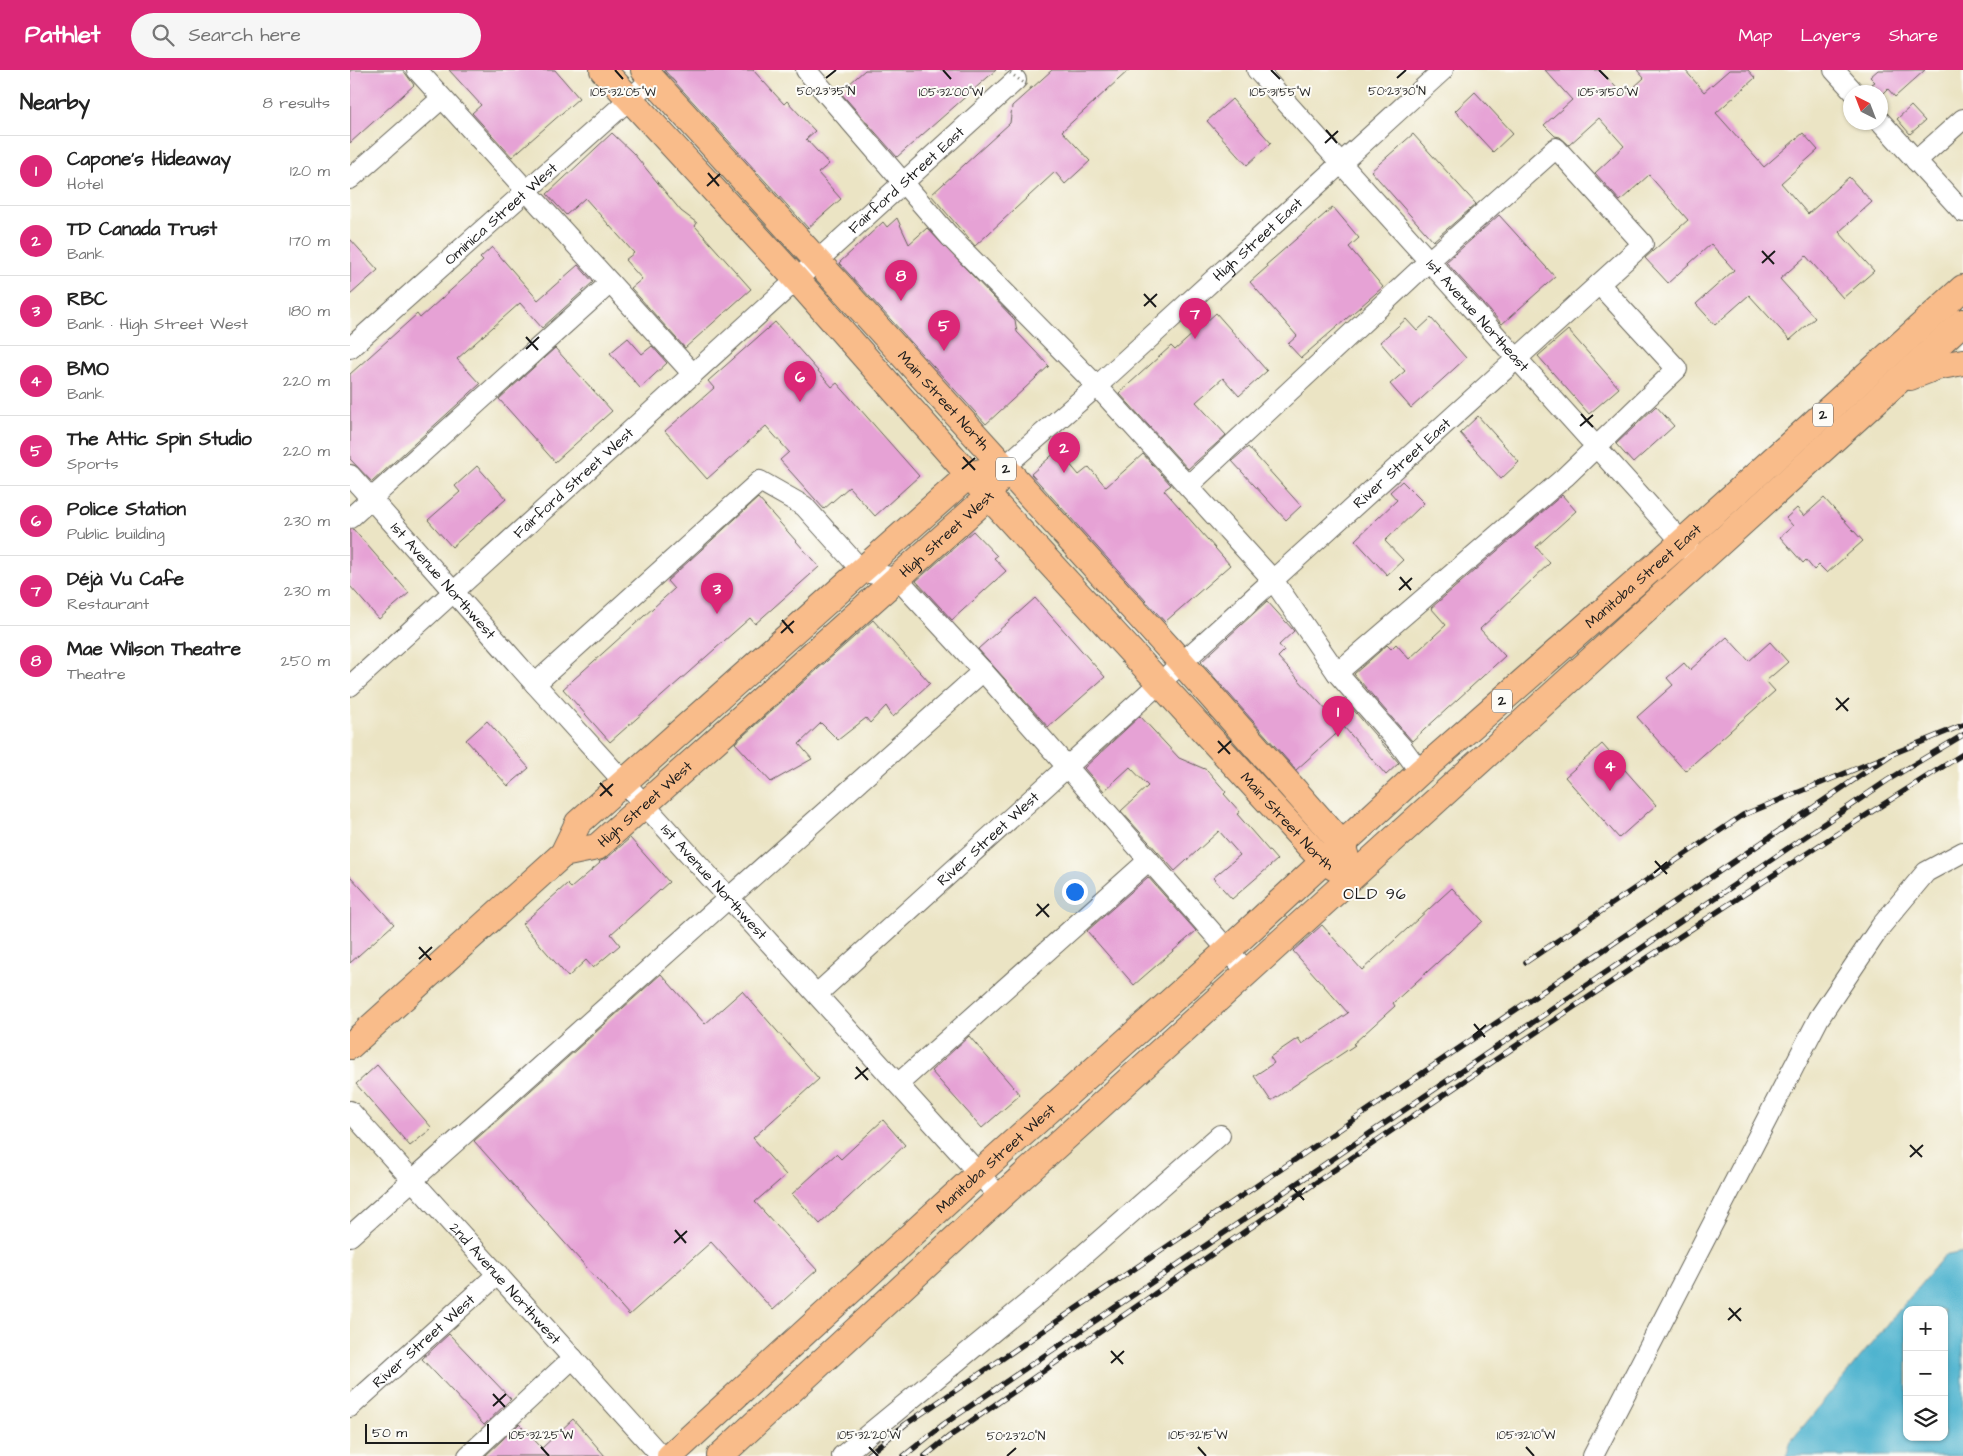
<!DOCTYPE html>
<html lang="en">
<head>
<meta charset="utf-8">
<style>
	body { margin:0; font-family:"Architects Daughter",sans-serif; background:#f6f6f6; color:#222 }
	.controls { position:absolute; right:15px; bottom:15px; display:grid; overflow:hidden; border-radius:10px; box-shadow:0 1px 4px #0004 }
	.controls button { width:45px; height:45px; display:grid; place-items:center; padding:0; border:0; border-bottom:1px solid #e0e0e0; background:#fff; color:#222; font:25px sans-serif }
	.compass { position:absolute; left:1493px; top:15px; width:45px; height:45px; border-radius:50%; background:#fff; box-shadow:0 1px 4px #0004; rotate:318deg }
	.scale { position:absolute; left:15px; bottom:12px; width:124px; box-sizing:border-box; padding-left:5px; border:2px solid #1c1c1c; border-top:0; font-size:14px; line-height:18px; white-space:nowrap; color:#1c1c1c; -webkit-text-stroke:4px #fdfcf7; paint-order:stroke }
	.you { position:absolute; left:724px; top:821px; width:18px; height:18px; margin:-12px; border:4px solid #fff; border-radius:50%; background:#1a73e8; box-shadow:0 0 0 8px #1a73e833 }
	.badge { display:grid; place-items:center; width:32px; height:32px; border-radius:50%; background:#db2777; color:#fff; font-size:16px; font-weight:700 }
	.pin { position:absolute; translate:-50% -41px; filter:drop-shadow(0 1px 2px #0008) }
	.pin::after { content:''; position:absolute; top:26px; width:18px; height:15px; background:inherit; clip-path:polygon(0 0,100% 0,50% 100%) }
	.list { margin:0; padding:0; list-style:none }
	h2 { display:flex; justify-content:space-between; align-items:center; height:65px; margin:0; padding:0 20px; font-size:21px }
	h2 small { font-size:16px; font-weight:400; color:#767676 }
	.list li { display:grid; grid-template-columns:32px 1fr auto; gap:15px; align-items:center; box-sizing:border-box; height:70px; padding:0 20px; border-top:1px solid #e0e0e0 }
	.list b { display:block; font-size:19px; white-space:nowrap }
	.list p { margin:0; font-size:16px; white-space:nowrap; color:#767676 }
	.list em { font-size:16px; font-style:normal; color:#767676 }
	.icon { flex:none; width:28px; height:28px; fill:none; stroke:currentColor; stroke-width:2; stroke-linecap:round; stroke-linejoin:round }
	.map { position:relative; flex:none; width:1613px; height:1386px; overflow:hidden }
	header { display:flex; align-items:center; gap:30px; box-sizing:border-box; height:70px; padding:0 25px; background:#db2777; color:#fff }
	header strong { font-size:24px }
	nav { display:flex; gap:28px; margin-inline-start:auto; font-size:18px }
	.search { width:350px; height:45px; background:#f6f6f6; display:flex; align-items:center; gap:12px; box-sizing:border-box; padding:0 18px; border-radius:28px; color:#767676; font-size:19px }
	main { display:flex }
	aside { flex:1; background:#fff }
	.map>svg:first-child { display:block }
	.water { fill:#50b4cf; stroke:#366876; fill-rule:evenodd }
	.building { fill:#e6a2d5 }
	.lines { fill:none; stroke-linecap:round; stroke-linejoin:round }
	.minor-casing { stroke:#646257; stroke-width:22 }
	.major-casing { stroke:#646257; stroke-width:28 }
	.minor { stroke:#fff; stroke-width:20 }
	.major { stroke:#f9bc8a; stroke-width:26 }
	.rail-casing { stroke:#1c1c1c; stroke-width:5.5 }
	.rail { stroke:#fdfcf7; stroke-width:4; stroke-dasharray:11; stroke-linecap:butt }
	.path-bridge { stroke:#646257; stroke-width:3; stroke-dasharray:1 4; stroke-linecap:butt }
	.ticks { fill:none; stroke:#1c1c1c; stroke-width:2 }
	.labels { text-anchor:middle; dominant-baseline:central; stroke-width:4; stroke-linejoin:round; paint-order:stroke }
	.shield { fill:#fdfcf7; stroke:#605f5e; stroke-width:1 }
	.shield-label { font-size:14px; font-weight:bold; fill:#1c1c1c }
	.street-label { font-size:15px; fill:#1c1c1c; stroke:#fdfcf7 }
	.neighbourhood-label { font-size:16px; letter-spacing:1px; fill:#1c1c1c; stroke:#fdfcf7 }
	.ticks-label { font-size:12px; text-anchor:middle; fill:#1c1c1c; stroke:#fdfcf7; stroke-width:4; stroke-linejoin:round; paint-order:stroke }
</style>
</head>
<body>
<header>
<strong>Pathlet</strong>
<div class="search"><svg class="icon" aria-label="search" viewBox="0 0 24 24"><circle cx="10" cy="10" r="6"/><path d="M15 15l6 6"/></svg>Search here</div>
<nav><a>Map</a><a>Layers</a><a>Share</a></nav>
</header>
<main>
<aside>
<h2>Nearby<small>8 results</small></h2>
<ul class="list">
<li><span class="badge">1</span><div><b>Capone's Hideaway</b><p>Hotel</p></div><em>120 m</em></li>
<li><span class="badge">2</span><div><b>TD Canada Trust</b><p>Bank</p></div><em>170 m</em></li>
<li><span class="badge">3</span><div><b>RBC</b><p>Bank · High Street West</p></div><em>180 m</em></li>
<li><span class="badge">4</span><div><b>BMO</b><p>Bank</p></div><em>220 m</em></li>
<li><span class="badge">5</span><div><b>The Attic Spin Studio</b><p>Sports</p></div><em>220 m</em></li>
<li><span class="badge">6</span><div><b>Police Station</b><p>Public building</p></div><em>230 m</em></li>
<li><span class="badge">7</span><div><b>Déjà Vu Cafe</b><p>Restaurant</p></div><em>230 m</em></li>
<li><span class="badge">8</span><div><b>Mae Wilson Theatre</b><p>Theatre</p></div><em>250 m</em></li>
</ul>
</aside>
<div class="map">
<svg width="1613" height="1386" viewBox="0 0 1613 1386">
	<rect width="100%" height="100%" fill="#fdfcf7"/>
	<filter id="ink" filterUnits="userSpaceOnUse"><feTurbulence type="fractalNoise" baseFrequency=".02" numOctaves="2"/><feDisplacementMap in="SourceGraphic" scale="10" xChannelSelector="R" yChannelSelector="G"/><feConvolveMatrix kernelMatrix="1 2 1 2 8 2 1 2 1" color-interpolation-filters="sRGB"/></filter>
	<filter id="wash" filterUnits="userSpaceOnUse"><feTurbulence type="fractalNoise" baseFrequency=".0096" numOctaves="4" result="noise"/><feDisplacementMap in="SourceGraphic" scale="20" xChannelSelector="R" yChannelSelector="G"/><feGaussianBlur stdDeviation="1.12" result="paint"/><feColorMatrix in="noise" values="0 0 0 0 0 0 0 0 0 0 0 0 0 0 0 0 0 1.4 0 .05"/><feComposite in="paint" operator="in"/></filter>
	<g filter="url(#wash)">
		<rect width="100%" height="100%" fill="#ebe4c4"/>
		<path class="water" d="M1613,1182V1386H1436L1441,1371L1594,1186ZM1557,1240H1594V1367H1557Z"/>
		<g id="blocks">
			<g class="building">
				<polygon points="0,0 53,0 64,15 0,73"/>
				<polygon points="99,0 205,0 229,28 162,87 122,43 131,35"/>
				<polygon points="314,0 403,0 434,34 437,31 465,61 456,69 479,94 468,103 491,129 458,158"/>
				<polygon points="515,0 646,0 547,87 490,22"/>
				<polygon points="702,0 779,0 712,61 740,91 715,114 705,102 625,176 581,125 660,53 662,36"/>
				<polygon points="1195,0 1250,0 1274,26 1294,8 1287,0 1335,0 1354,22 1379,0 1398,0 1405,8 1366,43 1414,97 1453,63 1468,80 1431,113 1458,144 1499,107 1522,132 1489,162 1524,201 1493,228 1456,186 1430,209 1465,248 1440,270 1399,225 1365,255 1346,234 1384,200 1361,174 1318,213 1295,188 1338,150 1299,105 1270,131 1245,103 1274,76 1249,48 1219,75 1210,67 1205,66 1194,55 1222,30"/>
				<polygon points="1528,0 1575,0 1545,27 1538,19 1532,25 1522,14 1525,12 1520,7"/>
				<polygon points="1125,22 1163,63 1143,82 1105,41"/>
				<polygon points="882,29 921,73 897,95 857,51"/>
				<polygon points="1561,36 1575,51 1560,64 1547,49"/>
				<polygon points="262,63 284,84 331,141 347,153 345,156 401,219 335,278 281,218 292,209 275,190 284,183 235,128 216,145 197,124"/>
				<polygon points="1063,64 1126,134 1083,171 1021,101"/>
				<polygon points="983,137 1009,168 999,177 1033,217 951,288 938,274 947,266 900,212 917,197 916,195"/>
				<polygon points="1149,145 1205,207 1152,254 1096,192"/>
				<polygon points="547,148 559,174 577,158 665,250 667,262 699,296 636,354 489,193 533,152 537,157"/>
				<polygon points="0,169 28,200 0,225"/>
				<polygon points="142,177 188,230 228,195 243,212 192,258 170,233 107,289 130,314 22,412 0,389 0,304 67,244 70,248 133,191 130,188"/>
				<polygon points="866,243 917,301 889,326 873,308 846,332 876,365 838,399 769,323 821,276 825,280"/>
				<polygon points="1081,248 1116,288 1061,338 1040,314 1055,301 1030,272 1056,249 1067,261"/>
				<polygon points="425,252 482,317 487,313 569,406 525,446 499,417 474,439 430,390 439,382 416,356 357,409 315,361 364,318 358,311"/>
				<polygon points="1218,260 1269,318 1239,344 1188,286"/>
				<polygon points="278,268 292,284 302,276 317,293 290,318 260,283"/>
				<polygon points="205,278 262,341 205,392 149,329"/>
				<polygon points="1306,336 1324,356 1283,393 1266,374"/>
				<polygon points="1128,346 1169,392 1151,409 1110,363"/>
				<polygon points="898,377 951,436 936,450 882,391"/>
				<polygon points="708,380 729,405 739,397 756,417 793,384 821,415 814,420 880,495 815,552 681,404"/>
				<polygon points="127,396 156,429 102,477 78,450 110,422 105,416"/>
				<polygon points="1052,411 1074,433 1035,471 1053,490 1037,505 1005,470 1047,430 1040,422"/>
				<polygon points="1212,425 1226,441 1186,477 1200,493 1130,559 1155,586 1062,671 1004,604 1037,575 1041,579 1046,574 1059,589 1096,555 1081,538"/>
				<polygon points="408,428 469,497 405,554 400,548 260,672 213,619 324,519 317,511"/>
				<polygon points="1474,428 1513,471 1477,503 1469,495 1464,500 1456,490 1453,493 1430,467 1443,456 1436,448 1447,438 1454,446"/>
				<polygon points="3,459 59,523 29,549 0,516 0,460"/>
				<polygon points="623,461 647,486 644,488 656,501 602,550 566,511"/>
				<polygon points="685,528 755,607 698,657 628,579"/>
				<polygon points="917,531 944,561 929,575 934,581 928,587 979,643 994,629 1049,693 1036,705 994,657 946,700 851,592"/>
				<polygon points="523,550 580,613 543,647 536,636 520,653 516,648 488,670 471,653 449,674 462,689 421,712 385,673"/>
				<polygon points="1377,567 1399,591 1420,572 1438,592 1416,611 1425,621 1335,701 1287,647 1323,615 1317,608 1334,593 1340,600"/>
				<polygon points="790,646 829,688 857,700 876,722 874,724 890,742 887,744 927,790 882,829 863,808 890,785 869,761 825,801 771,741 798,716 780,697 754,721 734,698"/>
				<polygon points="137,651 179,698 158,716 116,670"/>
				<polygon points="1252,674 1306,735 1269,768 1215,707"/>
				<polygon points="280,768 319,812 261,864 270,875 243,898 236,890 218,907 172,854 217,814 221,818 250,793 249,792 257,788"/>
				<polygon points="0,806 44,854 0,893"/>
				<polygon points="798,807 846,861 784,915 737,861"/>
				<polygon points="1102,818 1133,851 1043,933 1045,936 1003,974 1005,975 921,1031 904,1006 924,993 920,987 948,968 952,974 998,943 943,881 972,855 1012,900"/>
				<polygon points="311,904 355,954 392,921 469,1009 403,1068 436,1105 405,1132 467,1200 423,1240 361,1172 279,1245 124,1071"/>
				<polygon points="619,966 670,1025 632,1058 581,1001"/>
				<polygon points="27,995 82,1058 60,1076 6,1014"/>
				<polygon points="533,1050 555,1075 470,1154 442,1124 486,1084 491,1089"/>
				<polygon points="99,1264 161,1329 134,1355 72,1289"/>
				<polygon points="223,1349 255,1386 135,1386 169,1354 192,1378"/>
			</g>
		</g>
	</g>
	<g filter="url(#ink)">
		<use href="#blocks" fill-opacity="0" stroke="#646257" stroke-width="1"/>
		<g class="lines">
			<defs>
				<g id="minor">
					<polyline points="67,0 343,304"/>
					<polyline points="456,0 601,168 747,316 923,510 987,603 1051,676 1070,702"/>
					<path id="s1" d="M907,0L1341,482"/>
					<polyline points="1484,0 1504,22"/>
					<polyline points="1530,51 1613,142"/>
					<polyline points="1566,91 1613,49"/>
					<polyline points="0,109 91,29"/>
					<path id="s2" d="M0,278L302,9"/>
					<path id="s3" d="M654,397L747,316L1093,0"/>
					<path id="s4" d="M0,405L185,614L650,1127"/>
					<polyline points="0,448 260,213"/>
					<polyline points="987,603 1215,407 1327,299 1249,214"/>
					<polyline points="185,614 410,411 454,436 513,502 547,508 633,601 898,903"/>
					<path id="s5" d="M0,616L666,10"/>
					<path id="s6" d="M467,924L1293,174L1206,78L1079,191L838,416"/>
					<polyline points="548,1014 799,790"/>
					<path id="s7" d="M0,1041L311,1386"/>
					<polyline points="0,1166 633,601"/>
					<path id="s8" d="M0,1337L148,1204"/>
					<polyline points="118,1386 223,1288"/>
					<polyline points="492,1386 690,1223 870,1065"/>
					<polyline points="1243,1386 1469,948 1531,856 1576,802 1613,782"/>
				</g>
				<g id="major">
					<path id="s9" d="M253,0L446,209L619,405L973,791L987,799"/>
					<path id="s10" d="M294,0L832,593L992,774L997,791"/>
					<polyline points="1560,307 1586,297 1613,292"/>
					<path id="s11" d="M213,784L247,777L639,426L647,411"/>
					<polyline points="0,976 213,784 228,753 619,405 636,401"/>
					<path id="s12" d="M320,1386L629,1103L878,880L1070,702L1332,472L1613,218"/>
					<polyline points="370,1386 650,1127 1613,252"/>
				</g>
			</defs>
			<use href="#minor" class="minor-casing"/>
			<use href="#major" class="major-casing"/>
			<use href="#minor" class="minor"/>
			<use href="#major" class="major"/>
			<defs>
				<g id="rail">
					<polyline points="1176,892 1393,745 1613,655"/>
					<polyline points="516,1386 556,1354 1545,682"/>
					<polyline points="554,1386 594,1354 1538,710 1613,665"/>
					<path d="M575,1386L600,1366C934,1134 1268,900 1613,684"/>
				</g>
			</defs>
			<use href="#rail" class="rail-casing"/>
			<use href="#rail" class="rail"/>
			<polyline class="path-bridge" points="656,0 682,19"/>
		</g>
	</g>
	<path class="ticks" d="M265,0L273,9M593,0L601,9M921,0L930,9M1249,0L1258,9M476,8L486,0M1047,8L1056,0M976,60L987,73M975,73L988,61M358,103L369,116M357,116L370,104M1412,181L1424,194M1412,193L1425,181M794,224L806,237M794,236L807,224M176,267L188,280M176,279L189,267M1231,344L1243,357M1230,356L1243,345M613,387L625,400M612,399L625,388M1050,507L1061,520M1049,520L1062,508M432,550L443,563M431,563L444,551M1486,628L1498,641M1486,640L1499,628M868,671L880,684M868,683L881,671M250,713L262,726M250,726L263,714M1305,791L1317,804M1304,803L1317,792M687,834L699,847M686,846L699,834M69,877L81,890M69,889L82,877M1124,954L1135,967M1123,966L1136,955M506,997L518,1010M505,1009L518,998M1560,1075L1572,1087M1560,1087L1573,1075M942,1117L954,1130M942,1130L955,1118M325,1160L336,1173M324,1173L337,1161M1379,1238L1391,1251M1378,1250L1391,1238M761,1281L773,1294M761,1293L774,1281M143,1324L155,1337M143,1336L156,1324M191,1377L199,1386M519,1377L528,1386M848,1377L856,1386M1176,1377L1184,1386M657,1386L666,1378"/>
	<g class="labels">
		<g class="shield">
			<rect x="1463" y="333.5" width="20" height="23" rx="4"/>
			<rect x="646" y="387.5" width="20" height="23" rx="4"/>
			<rect x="1142" y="619.5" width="20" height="23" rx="4"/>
		</g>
		<g class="shield-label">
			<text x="1473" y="345">2</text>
			<text x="656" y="399">2</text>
			<text x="1152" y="631">2</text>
		</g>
		<g class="street-label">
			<text stroke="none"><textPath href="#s5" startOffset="752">Fairford Street East</textPath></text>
			<text stroke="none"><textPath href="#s2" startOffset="202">Ominica Street West</textPath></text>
			<text stroke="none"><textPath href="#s3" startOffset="341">High Street East</textPath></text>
			<text stroke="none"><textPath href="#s1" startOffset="330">1st Avenue Northeast</textPath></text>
			<text stroke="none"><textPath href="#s10" startOffset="446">Main Street North</textPath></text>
			<text stroke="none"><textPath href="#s6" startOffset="790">River Street East</textPath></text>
			<text stroke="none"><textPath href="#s5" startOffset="302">Fairford Street West</textPath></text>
			<text stroke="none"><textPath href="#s11" startOffset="504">High Street West</textPath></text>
			<text stroke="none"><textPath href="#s12" startOffset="1312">Manitoba Street East</textPath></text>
			<text stroke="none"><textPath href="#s4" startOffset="141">1st Avenue Northwest</textPath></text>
			<text stroke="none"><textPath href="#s11" startOffset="99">High Street West</textPath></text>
			<text stroke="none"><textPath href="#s9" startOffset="1016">Main Street North</textPath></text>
			<text stroke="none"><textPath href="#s6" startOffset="231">River Street West</textPath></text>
			<text stroke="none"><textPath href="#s4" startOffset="546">1st Avenue Northwest</textPath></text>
			<text stroke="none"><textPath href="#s12" startOffset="441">Manitoba Street West</textPath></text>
			<text stroke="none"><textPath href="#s7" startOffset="232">2nd Avenue Northwest</textPath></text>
			<text stroke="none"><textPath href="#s8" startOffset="99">River Street West</textPath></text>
		</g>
		<g class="neighbourhood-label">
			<text x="1025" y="824">OLD 96</text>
		</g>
	</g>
	<g class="ticks-label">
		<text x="476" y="25">50°23'35"N</text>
		<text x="1047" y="25">50°23'30"N</text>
		<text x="273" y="26">105°32'05"W</text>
		<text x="601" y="26">105°32'00"W</text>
		<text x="1258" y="26">105°31'50"W</text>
		<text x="930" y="26">105°31'55"W</text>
		<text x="191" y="1369">105°32'25"W</text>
		<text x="519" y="1369">105°32'20"W</text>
		<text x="848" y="1369">105°32'15"W</text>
		<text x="1176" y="1369">105°32'10"W</text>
		<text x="666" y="1370">50°23'20"N</text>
	</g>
</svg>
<div class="controls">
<button>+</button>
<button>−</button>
<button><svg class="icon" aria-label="layers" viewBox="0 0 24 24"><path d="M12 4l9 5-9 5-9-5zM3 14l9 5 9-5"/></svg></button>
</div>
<svg class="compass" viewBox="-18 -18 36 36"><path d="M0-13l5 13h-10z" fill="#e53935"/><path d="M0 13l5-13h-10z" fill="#767676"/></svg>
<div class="scale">50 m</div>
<div class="you"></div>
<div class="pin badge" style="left:988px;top:667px">1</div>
<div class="pin badge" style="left:714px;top:403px">2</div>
<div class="pin badge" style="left:367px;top:544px">3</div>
<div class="pin badge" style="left:1260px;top:721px">4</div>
<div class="pin badge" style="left:594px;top:281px">5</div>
<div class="pin badge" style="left:450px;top:332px">6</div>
<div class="pin badge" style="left:845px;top:269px">7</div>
<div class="pin badge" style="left:551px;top:231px">8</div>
</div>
</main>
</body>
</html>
